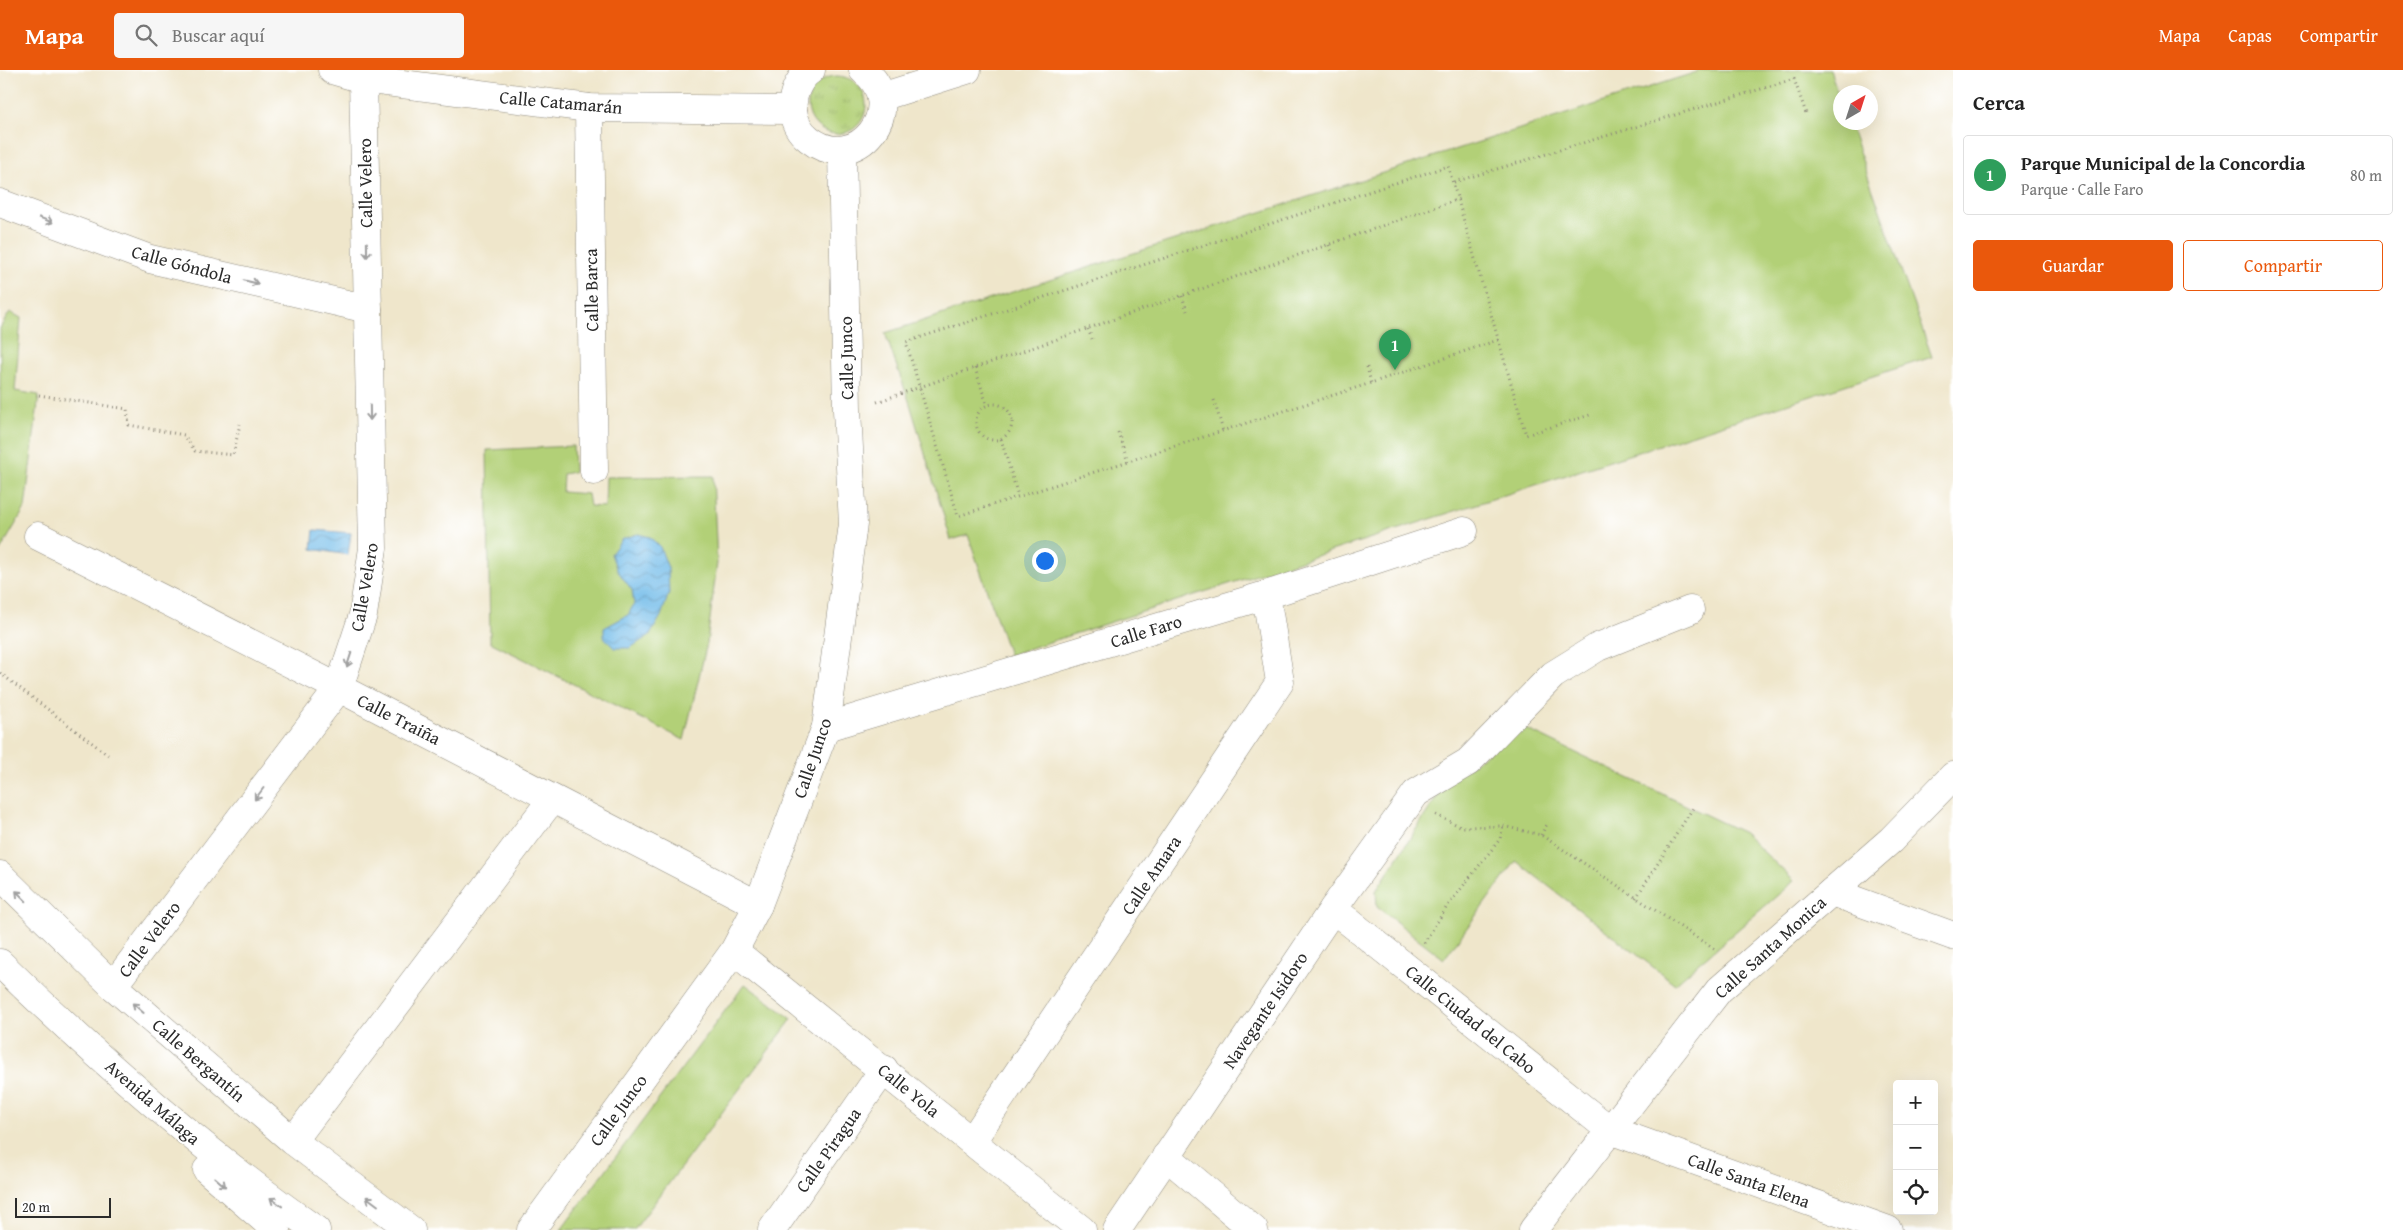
<!DOCTYPE html>
<html lang="es">
<head>
<meta charset="utf-8">
<style>
	body { margin:0; font-family:"Gentium Book Plus",serif; background:#f6f6f6; color:#222 }
	.controls { position:absolute; right:15px; bottom:15px; display:grid; overflow:hidden; border-radius:5px; box-shadow:0 5px 20px #0002 }
	.controls button { width:45px; height:45px; display:grid; place-items:center; padding:0; border:0; border-bottom:1px solid #e0e0e0; background:#fff; color:#222; font:25px sans-serif }
	.compass { position:absolute; left:1833px; top:15px; width:45px; height:45px; border-radius:50%; background:#fff; box-shadow:0 5px 20px #0002; rotate:39deg }
	.scale { position:absolute; left:15px; bottom:12px; width:96px; box-sizing:border-box; padding-left:5px; border:2px solid #2b2b2b; border-top:0; font-size:14px; line-height:18px; white-space:nowrap; color:#2b2b2b; -webkit-text-stroke:4px #fff; paint-order:stroke }
	.you { position:absolute; left:1044px; top:490px; width:18px; height:18px; margin:-12px; border:4px solid #fff; border-radius:50%; background:#1a73e8; box-shadow:0 0 0 8px #1a73e833 }
	.badge { display:grid; place-items:center; width:32px; height:32px; border-radius:50%; background:#ea580c; color:#fff; font-size:16px; font-weight:700 }
	.pin { position:absolute; translate:-50% -41px; filter:drop-shadow(0 1px 2px #0008) }
	.pin::after { content:''; position:absolute; top:26px; width:18px; height:15px; background:inherit; clip-path:polygon(0 0,100% 0,50% 100%) }
	.list { margin:0; padding:0; list-style:none }
	h2 { display:flex; justify-content:space-between; align-items:center; height:65px; margin:0; padding:0 20px; font-size:21px }
	h2 small { font-size:16px; font-weight:400; color:#767676 }
	.list li { display:grid; grid-template-columns:32px 1fr auto; gap:15px; align-items:center; box-sizing:border-box; height:80px; margin:0 10px 10px; padding:0 10px; border:1px solid #e0e0e0; border-radius:5px }
	.list b { display:block; font-size:19px; white-space:nowrap }
	.list p { margin:0; font-size:16px; white-space:nowrap; color:#767676 }
	.list em { font-size:16px; font-style:normal; color:#767676 }
	.actions { display:flex; gap:10px; padding:15px 20px }
	.actions a { flex:1; padding:11px 0; border:1px solid #ea580c; border-radius:5px; text-align:center; font-size:18px; color:#ea580c }
	.actions .main { background:#ea580c; color:#fff }
	.icon { flex:none; width:28px; height:28px; fill:none; stroke:currentColor; stroke-width:2; stroke-linecap:round; stroke-linejoin:round }
	.map { position:relative; flex:none; width:1953px; height:1160px; overflow:hidden }
	header { display:flex; align-items:center; gap:30px; box-sizing:border-box; height:70px; padding:0 25px; background:#ea580c; color:#fff }
	header strong { font-size:24px }
	nav { display:flex; gap:28px; margin-inline-start:auto; font-size:18px }
	.search { width:350px; height:45px; background:#f6f6f6; display:flex; align-items:center; gap:12px; box-sizing:border-box; padding:0 18px; border-radius:5px; color:#767676; font-size:19px }
	main { display:flex }
	aside { flex:1; background:#fff }
	.map>svg:first-child { display:block }
	.grass { fill:url(#grass-tufts); stroke:#6e7e51 }
	.green { fill:#b2d077; stroke:#6e7e51 }
	.water { fill:url(#water-waves); stroke:#4e738a }
	.lines { fill:none; stroke-linecap:round; stroke-linejoin:round }
	.minor-casing { stroke:#8d887b; stroke-width:29 }
	.path { stroke:#8d887b; stroke-width:3; stroke-dasharray:1 4; stroke-linecap:butt }
	.minor { stroke:#fff; stroke-width:28 }
	.oneway { stroke:#a0a0a0 }
	.labels { text-anchor:middle; dominant-baseline:central; stroke-width:4; stroke-linejoin:round; paint-order:stroke }
	.street-label { font-size:18px; fill:#2b2b2b; stroke:#fff }
</style>
</head>
<body>
<header>
<strong>Mapa</strong>
<div class="search"><svg class="icon" aria-label="search" viewBox="0 0 24 24"><circle cx="10" cy="10" r="6"/><path d="M15 15l6 6"/></svg>Buscar aquí</div>
<nav><a>Mapa</a><a>Capas</a><a>Compartir</a></nav>
</header>
<main>
<div class="map">
<svg width="1953" height="1160" viewBox="0 0 1953 1160">
	<defs>
		<pattern id="grass-tufts" width="24" height="20" patternUnits="userSpaceOnUse" patternTransform="scale(1.25)"><rect width="24" height="20" fill="#b2d077"/><path d="M3 7l-1-3M5 7V3M7 7l1-3M15 17l-1-3M17 17v-4M19 17l1-3" fill="none" stroke="#99b367"/></pattern>
		<pattern id="water-waves" width="16" height="10" patternUnits="userSpaceOnUse" patternTransform="scale(1.25)"><rect width="16" height="10" fill="#71bbe9"/><path d="M0 5q4-4 8 0t8 0" fill="none" stroke="#5d98bd"/></pattern>
	</defs>
	<rect width="100%" height="100%" fill="#fff"/>
	<filter id="ink" filterUnits="userSpaceOnUse"><feTurbulence type="fractalNoise" baseFrequency=".02" numOctaves="2"/><feDisplacementMap in="SourceGraphic" scale="10" xChannelSelector="R" yChannelSelector="G"/><feConvolveMatrix kernelMatrix="1 2 1 2 8 2 1 2 1" color-interpolation-filters="sRGB"/></filter>
	<filter id="wash" filterUnits="userSpaceOnUse"><feTurbulence type="fractalNoise" baseFrequency=".0096" numOctaves="4" result="noise"/><feDisplacementMap in="SourceGraphic" scale="20" xChannelSelector="R" yChannelSelector="G"/><feGaussianBlur stdDeviation="1.12" result="paint"/><feColorMatrix in="noise" values="0 0 0 0 0 0 0 0 0 0 0 0 0 0 0 0 0 1.4 0 .05"/><feComposite in="paint" operator="in"/></filter>
	<g filter="url(#wash)">
		<rect width="100%" height="100%" fill="#efe6cb"/>
		<circle class="grass" cx="837" cy="35" r="29"/>
		<g class="green">
			<polygon points="1703,0 1830,0 1840,29 1840,52 1849,53 1932,287 1009,585 968,465 951,470 910,334 885,263"/>
			<polygon points="10,242 21,248 15,321 39,325 25,438 0,481 0,258"/>
			<polygon points="573,376 574,402 563,404 562,422 588,424 590,436 605,437 606,407 713,406 717,493 707,573 684,670 490,572 487,380"/>
			<polygon points="1524,658 1744,763 1794,811 1675,914 1516,791 1444,889 1377,837 1376,821 1446,713"/>
			<polygon points="745,914 792,949 634,1160 561,1160"/>
		</g>
		<g class="water">
			<polygon points="314,460 351,463 348,485 312,479"/>
			<polygon points="638,464 650,467 660,477 668,498 669,523 661,546 650,565 630,578 614,578 604,567 604,558 628,545 634,534 632,520 617,500 611,484 622,469"/>
		</g>
	</g>
	<g filter="url(#ink)">
		<g class="lines">
			<defs>
				<g id="minor">
					<polyline points="332,0 363,9 589,38 793,40"/>
					<path d="M811,0C799,8 791,25 793,40C794,52 800,62 809,69C856,107 911,36 863,0"/>
					<polyline points="881,27 967,0"/>
					<polyline points="589,38 594,401"/>
					<polyline points="0,133 150,189 368,239"/>
					<polyline points="38,466 339,618 758,835"/>
					<polyline points="826,657 1266,525 1464,461"/>
					<polyline points="0,805 113,916 293,1071 411,1160"/>
					<polyline points="1832,822 1953,866"/>
					<polyline points="1333,839 1610,1060 1888,1160"/>
					<polyline points="734,881 1082,1160"/>
					<path d="M0,893C98,989 203,1081 316,1160"/>
					<polyline points="113,916 339,618 363,545 373,478 363,9"/>
					<polyline points="293,1071 552,729"/>
					<polyline points="972,1071 1280,612 1266,525"/>
					<polyline points="1166,1086 1254,1160"/>
					<polyline points="207,1100 276,1160"/>
					<polyline points="531,1160 734,881 758,835 826,657 853,454 847,340 842,80"/>
					<polyline points="772,1160 884,999"/>
					<polyline points="1117,1160 1333,839 1416,723 1468,692 1553,605 1598,577 1690,540"/>
					<polyline points="1533,1160 1719,920 1891,770 1953,706"/>
				</g>
			</defs>
			<use href="#minor" class="minor-casing"/>
			<g class="path">
				<polyline points="1454,112 1794,9 1807,46"/>
				<polyline points="1329,175 1333,184"/>
				<polyline points="1182,226 1187,241"/>
				<polyline points="1088,259 1092,269"/>
				<polyline points="1498,270 1371,313 958,446 906,272 1448,96 1526,365 1593,344"/>
				<polyline points="1367,297 1371,313"/>
				<polyline points="975,298 987,335"/>
				<polyline points="39,325 127,339 129,355 184,365 195,381 233,385 240,354"/>
				<polyline points="1214,330 1223,361"/>
				<polyline points="877,332 1459,129"/>
				<circle cx="994" cy="352" r="18"/>
				<polyline points="1118,362 1128,391"/>
				<polyline points="1001,369 1018,426"/>
				<polyline points="0,603 108,685"/>
				<polyline points="1436,745 1462,757 1503,756 1541,765 1717,881"/>
				<polyline points="1541,765 1547,754"/>
				<polyline points="1636,828 1693,738"/>
				<polyline points="1424,873 1446,838 1500,769 1503,756"/>
			</g>
			<use href="#minor" class="minor"/>
		</g>
		<defs><path id="oneway-shaft" d="M-6 0H5M1.5-3L5.5 0L1.5 3" fill="none" stroke-width="1.6" stroke-linecap="round" stroke-linejoin="round" transform="scale(1.25)"/></defs>
		<g class="oneway">
			<use href="#oneway-shaft" transform="translate(46 150) rotate(21)"/>
			<use href="#oneway-shaft" transform="translate(367 180) rotate(89)"/>
			<use href="#oneway-shaft" transform="translate(251 212) rotate(13)"/>
			<use href="#oneway-shaft" transform="translate(370 343) rotate(89)"/>
			<use href="#oneway-shaft" transform="translate(349 590) rotate(108)"/>
			<use href="#oneway-shaft" transform="translate(259 724) rotate(127)"/>
			<use href="#oneway-shaft" transform="translate(21 826) rotate(-135)"/>
			<use href="#oneway-shaft" transform="translate(138 938) rotate(-139)"/>
			<use href="#oneway-shaft" transform="translate(220 1112) rotate(41)"/>
			<use href="#oneway-shaft" transform="translate(372 1131) rotate(-143)"/>
			<use href="#oneway-shaft" transform="translate(276 1132) rotate(-144)"/>
		</g>
	</g>
	<g class="labels">
		<g class="street-label">
			<text transform="translate(561 32) rotate(5)">Calle Catamarán</text>
			<text transform="translate(365 113) rotate(-91)">Calle Velero</text>
			<text transform="translate(182 194) rotate(15)">Calle Góndola</text>
			<text transform="translate(591 220) rotate(-91)">Calle Barca</text>
			<text transform="translate(846 288) rotate(-91)">Calle Junco</text>
			<text transform="translate(364 517) rotate(-80)">Calle Velero</text>
			<text transform="translate(1146 561) rotate(-17)">Calle Faro</text>
			<text transform="translate(399 649) rotate(27)">Calle Traiña</text>
			<text transform="translate(812 688) rotate(-71)">Calle Junco</text>
			<text transform="translate(1151 805) rotate(-56)">Calle Amara</text>
			<text transform="translate(149 869) rotate(-53)">Calle Velero</text>
			<text transform="translate(1770 877) rotate(-42)">Calle Santa Monica</text>
			<text transform="translate(1265 940) rotate(-56)">Navegante Isidoro</text>
			<text transform="translate(1471 949) rotate(39)">Calle Ciudad del Cabo</text>
			<text transform="translate(199 990) rotate(41)">Calle Bergantín</text>
			<text transform="translate(909 1020) rotate(39)">Calle Yola</text>
			<text transform="translate(153 1032) rotate(41)">Avenida Málaga</text>
			<text transform="translate(618 1040) rotate(-54)">Calle Junco</text>
			<text transform="translate(828 1080) rotate(-55)">Calle Piragua</text>
			<text transform="translate(1749 1110) rotate(20)">Calle Santa Elena</text>
		</g>
	</g>
</svg>
<div class="controls">
<button>+</button>
<button>−</button>
<button><svg class="icon" aria-label="locate" viewBox="0 0 24 24"><circle cx="12" cy="12" r="6"/><path d="M12 2v4M12 18v4M2 12h4M18 12h4"/></svg></button>
</div>
<svg class="compass" viewBox="-18 -18 36 36"><path d="M0-13l5 13h-10z" fill="#e53935"/><path d="M0 13l5-13h-10z" fill="#767676"/></svg>
<div class="scale">20 m</div>
<div class="you"></div>
<div class="pin badge" style="left:1395px;top:300px;background:#2e9e5b">1</div>
</div>
<aside>
<h2>Cerca<small></small></h2>
<ul class="list">
<li><span class="badge" style="background:#2e9e5b">1</span><div><b>Parque Municipal de la Concordia</b><p>Parque · Calle Faro</p></div><em>80 m</em></li>
</ul>
<div class="actions"><a class="main">Guardar</a><a>Compartir</a></div>
</aside>
</main>
</body>
</html>
